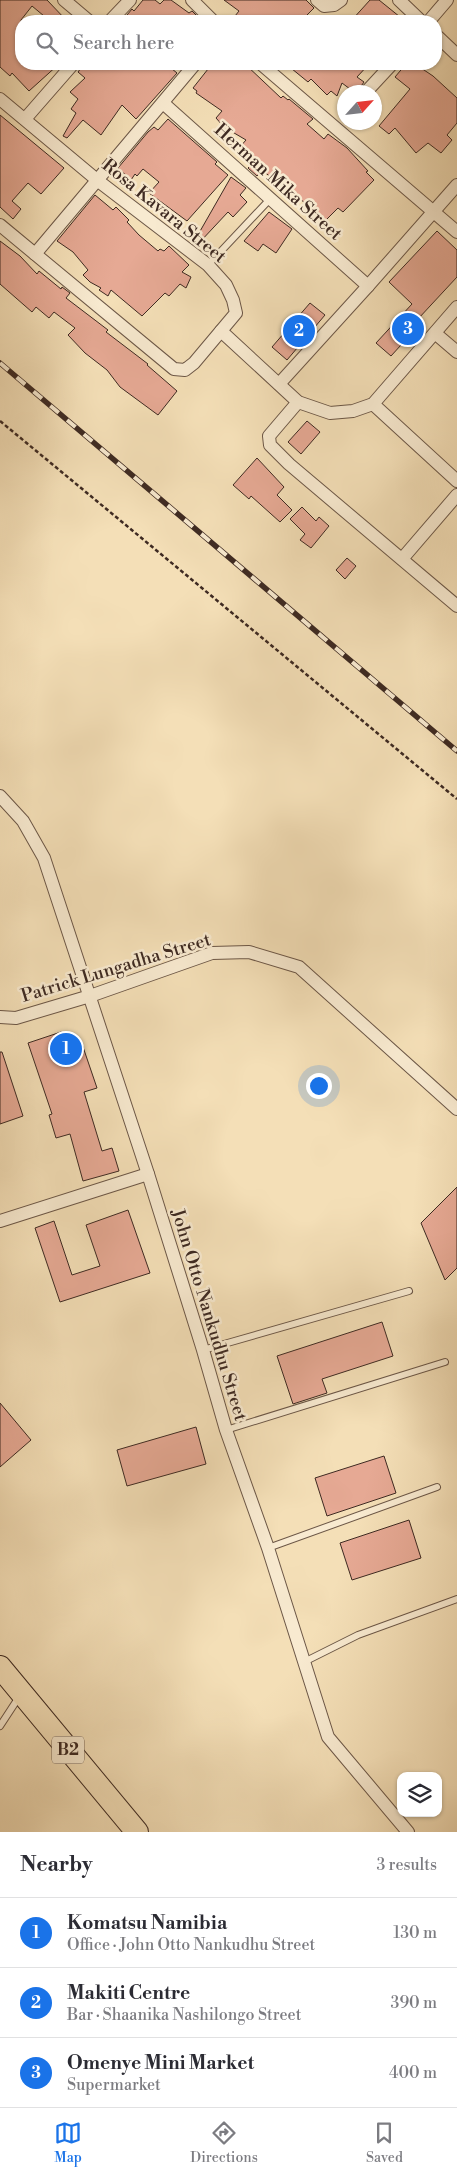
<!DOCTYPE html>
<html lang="en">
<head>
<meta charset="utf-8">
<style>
	body { margin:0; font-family:"Libre Bodoni",serif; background:#f2f2f3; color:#2b2b33 }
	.controls { position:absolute; right:15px; bottom:15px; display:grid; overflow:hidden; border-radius:10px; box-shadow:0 1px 4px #0004 }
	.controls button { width:45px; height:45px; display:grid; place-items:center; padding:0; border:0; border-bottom:1px solid #e1e1e2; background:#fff; color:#2b2b33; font:25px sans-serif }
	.compass { position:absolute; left:337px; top:85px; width:45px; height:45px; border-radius:50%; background:#fff; box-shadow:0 1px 4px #0004; rotate:63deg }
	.you { position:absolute; left:318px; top:1085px; width:18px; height:18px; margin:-12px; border:4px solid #fff; border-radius:50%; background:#1a73e8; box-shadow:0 0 0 8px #1a73e833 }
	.badge { display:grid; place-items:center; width:32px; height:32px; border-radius:50%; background:#1a73e8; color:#fff; font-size:16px; font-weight:700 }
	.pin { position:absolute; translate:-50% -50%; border:2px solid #fff; box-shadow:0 1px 5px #0006 }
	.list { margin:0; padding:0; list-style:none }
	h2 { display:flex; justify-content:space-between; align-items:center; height:65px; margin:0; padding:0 20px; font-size:21px }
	h2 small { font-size:16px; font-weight:400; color:#7c7c81 }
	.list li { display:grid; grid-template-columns:32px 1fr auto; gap:15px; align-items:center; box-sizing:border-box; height:70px; padding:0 20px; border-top:1px solid #e1e1e2 }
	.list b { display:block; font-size:19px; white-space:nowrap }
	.list p { margin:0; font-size:16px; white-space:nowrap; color:#7c7c81 }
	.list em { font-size:16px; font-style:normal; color:#7c7c81 }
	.icon { flex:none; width:28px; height:28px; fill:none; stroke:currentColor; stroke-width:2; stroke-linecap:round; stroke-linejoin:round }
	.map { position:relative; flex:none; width:457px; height:1832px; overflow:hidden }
	.search { position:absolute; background:#fff; box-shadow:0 1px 4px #0004; left:15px; right:15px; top:15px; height:55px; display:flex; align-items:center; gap:12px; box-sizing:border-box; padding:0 18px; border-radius:20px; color:#7c7c81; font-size:19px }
	.sheet { height:275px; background:#fff }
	nav { display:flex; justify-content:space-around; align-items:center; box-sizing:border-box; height:70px; border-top:1px solid #e1e1e2; background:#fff; font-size:14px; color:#7c7c81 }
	nav a { display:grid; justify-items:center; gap:2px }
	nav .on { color:#1a73e8 }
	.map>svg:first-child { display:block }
	.building { fill:#e6a994; stroke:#3e2a22 }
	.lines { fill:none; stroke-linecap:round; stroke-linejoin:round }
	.lane-casing { stroke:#6c5747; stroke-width:8 }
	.street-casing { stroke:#6c5747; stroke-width:14 }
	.highway-casing { stroke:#3e2a22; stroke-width:24 }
	.path { stroke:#3e2a22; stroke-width:2.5; stroke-dasharray:4 2.5; stroke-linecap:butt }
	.lane { stroke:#f8ead0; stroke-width:6 }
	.street { stroke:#f8ead0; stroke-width:12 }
	.highway { stroke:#f4dfb7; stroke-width:22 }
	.rail-casing { stroke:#3e2a22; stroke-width:5.5 }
	.rail { stroke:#f8ead0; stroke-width:4; stroke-dasharray:11; stroke-linecap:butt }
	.labels { text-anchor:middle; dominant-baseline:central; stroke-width:5; stroke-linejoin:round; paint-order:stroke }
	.shield { fill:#f8ead0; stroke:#766456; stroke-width:1 }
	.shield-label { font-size:16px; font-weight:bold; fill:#3e2a22 }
	.street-label { font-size:18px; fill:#3e2a22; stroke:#f8ead0 }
</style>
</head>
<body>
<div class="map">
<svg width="457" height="1832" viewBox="0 0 457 1832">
	<rect width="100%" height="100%" fill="#f4dfb7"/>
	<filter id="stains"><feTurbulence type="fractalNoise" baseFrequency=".004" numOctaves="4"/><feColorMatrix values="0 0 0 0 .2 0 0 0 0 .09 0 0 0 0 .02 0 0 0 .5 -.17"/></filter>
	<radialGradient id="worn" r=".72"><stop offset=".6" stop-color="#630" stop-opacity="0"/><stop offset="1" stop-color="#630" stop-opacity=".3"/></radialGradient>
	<g class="building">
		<polygon points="0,0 47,0 67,21 50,21 32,6 21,20 21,64 59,64 29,91 12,73 10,76 0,67"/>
		<polygon points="143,0 155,0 160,4 164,0 171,0 189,13 192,11 202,21 122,21 132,9 134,11"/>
		<polygon points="224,0 306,0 314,8 301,21 231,21 239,11"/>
		<polygon points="370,0 379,0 405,21 351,21"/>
		<polygon points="84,64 166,64 177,73 136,119 122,105 101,135 83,120 67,138 63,136 76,113 71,109 78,99 70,92 85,78 78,72"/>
		<polygon points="212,64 245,64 281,98 283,96 288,100 289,99 313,119 307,124 324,139 328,134 347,148 368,171 366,172 374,180 343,212 338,208 324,222 282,181 279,184 262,170 257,176 248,168 255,161 239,148 246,140 224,127 216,118 222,111 196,93 197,91 193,88"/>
		<polygon points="286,64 369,64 357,77 364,82 357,92 354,92 342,83 337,96 331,91 327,95 311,79 308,82"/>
		<polygon points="406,64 415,64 433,76 457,98 457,123 447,135 452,140 441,153 428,143 416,153 395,128 389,134 379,126 410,89 395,77"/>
		<polygon points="0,115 64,168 41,194 28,183 12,201 21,209 13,219 0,207"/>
		<polygon points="168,119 217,162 215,164 228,175 187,221 149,193 159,182 143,169 137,176 135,174 131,180 118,168 148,132 154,127 158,130"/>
		<polygon points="231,177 246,188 240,195 247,202 233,217 228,212 199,243 195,240"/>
		<polygon points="95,195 113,210 116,207 129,220 127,222 139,235 158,251 160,249 164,251 169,246 189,265 182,272 191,277 186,288 180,284 169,296 165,293 142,316 111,290 108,296 99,290 101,288 90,282 83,275 88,270 73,252 57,241"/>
		<polygon points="269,212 292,229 276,253 263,244 258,251 244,241"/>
		<polygon points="437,231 457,250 457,277 418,319 422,322 391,356 376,343 412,304 389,282"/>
		<polygon points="0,241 20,256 37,274 39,271 61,289 62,287 70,293 66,298 108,330 106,332 148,364 147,365 177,391 158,415 120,387 107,370 85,353 68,335 75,328 54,312 49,318 36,307 32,312 0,284"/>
		<polygon points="310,303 325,315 287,360 272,347"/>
		<polygon points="307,421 320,432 301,454 288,442"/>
		<polygon points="257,458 284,487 277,495 292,510 280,522 251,496 249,499 233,485"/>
		<polygon points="302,507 316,521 319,517 329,526 311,548 300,540 305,534 290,519"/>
		<polygon points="347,558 356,566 345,579 336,570"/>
		<polygon points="61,1032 82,1044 97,1088 84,1092 102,1151 112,1148 119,1171 83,1181 70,1134 56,1138 49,1115 52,1114 28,1043"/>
		<polygon points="0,1052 2,1052 23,1116 0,1124"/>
		<polygon points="457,1187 457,1268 445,1280 421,1223"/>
		<polygon points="128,1210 150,1273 60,1302 35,1228 54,1221 72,1275 100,1266 86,1225"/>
		<polygon points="382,1322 393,1356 322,1379 327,1393 293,1404 277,1356"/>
		<polygon points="0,1403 31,1440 0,1467"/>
		<polygon points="196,1427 206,1464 127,1486 117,1450"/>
		<polygon points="384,1456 396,1493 327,1516 315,1478"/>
		<polygon points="409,1520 421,1558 352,1580 340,1543"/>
	</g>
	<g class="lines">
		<defs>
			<g id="lane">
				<polyline points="208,265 271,198"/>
				<polyline points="203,1350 409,1291"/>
				<polyline points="226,1430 445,1362"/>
				<polyline points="268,1548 437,1487"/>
				<polyline points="304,1662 358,1635 457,1599"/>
				<polyline points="0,1726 19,1697"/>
			</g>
			<g id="street">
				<polyline points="64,0 89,21"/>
				<polyline points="192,0 213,21"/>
				<polyline points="317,0 324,6 334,5 341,0"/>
				<polyline points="399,0 421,21"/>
				<polyline points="110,21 130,0"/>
				<polyline points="429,21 447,0"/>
				<polyline points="436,35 457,55"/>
				<polyline points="261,64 457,232"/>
				<polyline points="366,92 392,64"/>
				<polyline points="0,99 97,180 208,265 226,285 233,300 236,313 194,363 185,370 174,369 0,225"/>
				<polyline points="163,103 368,286"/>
				<polyline points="25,119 73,64"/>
				<polyline points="35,254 195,64"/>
				<polyline points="221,331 298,402 330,413 353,411 373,404 457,307"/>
				<polyline points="436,334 457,352"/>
				<polyline points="279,384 368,286 457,185"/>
				<polyline points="298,402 269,436 270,445 289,464 457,606"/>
				<polyline points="373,404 457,481"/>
				<polyline points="402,559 457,495"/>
				<polyline points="0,796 23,821 44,858 148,1174 203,1350 226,1430 268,1548 328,1737 408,1832"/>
				<polyline points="0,1017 16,1018 90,996 212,953 249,952 299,967 457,1109"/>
				<polyline points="0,1221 148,1174"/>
			</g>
			<polyline id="highway" points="0,1667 137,1832"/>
		</defs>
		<use href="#lane" class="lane-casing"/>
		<use href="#street" class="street-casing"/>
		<use href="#highway" class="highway-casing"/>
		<polyline class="path" points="0,421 457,799"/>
		<use href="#lane" class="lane"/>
		<use href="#street" class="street"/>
		<use href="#highway" class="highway"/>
		<defs>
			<polyline id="rail" points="0,363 457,751"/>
		</defs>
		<use href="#rail" class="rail-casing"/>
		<use href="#rail" class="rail"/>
	</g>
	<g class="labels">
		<rect class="shield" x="52" y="1736.5" width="32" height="27" rx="4"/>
		<g class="shield-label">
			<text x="68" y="1750">B2</text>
		</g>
		<g class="street-label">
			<text transform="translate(278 182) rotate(42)">Herman Mika Street</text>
			<text transform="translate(164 211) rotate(39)">Rosa Kavara Street</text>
			<text transform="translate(116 968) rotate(-17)">Patrick Lungadha Street</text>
			<text transform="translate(209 1315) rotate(73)">John Otto Nankudhu Street</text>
		</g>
	</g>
	<rect width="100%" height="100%" filter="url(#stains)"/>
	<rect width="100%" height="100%" fill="url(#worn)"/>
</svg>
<div class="controls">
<button><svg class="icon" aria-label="layers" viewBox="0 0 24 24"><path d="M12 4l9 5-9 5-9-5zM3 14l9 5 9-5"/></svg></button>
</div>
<svg class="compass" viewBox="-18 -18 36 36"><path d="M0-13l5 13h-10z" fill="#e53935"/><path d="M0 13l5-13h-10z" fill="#7c7c81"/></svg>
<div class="you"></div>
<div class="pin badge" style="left:66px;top:1049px">1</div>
<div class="pin badge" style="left:299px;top:331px">2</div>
<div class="pin badge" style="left:408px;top:329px">3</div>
<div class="search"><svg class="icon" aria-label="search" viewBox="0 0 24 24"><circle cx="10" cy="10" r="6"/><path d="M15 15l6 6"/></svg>Search here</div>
</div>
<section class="sheet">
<h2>Nearby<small>3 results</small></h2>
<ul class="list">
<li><span class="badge">1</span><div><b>Komatsu Namibia</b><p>Office · John Otto Nankudhu Street</p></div><em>130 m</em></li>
<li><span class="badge">2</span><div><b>Makiti Centre</b><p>Bar · Shaanika Nashilongo Street</p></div><em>390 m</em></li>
<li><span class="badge">3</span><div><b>Omenye Mini Market</b><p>Supermarket</p></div><em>400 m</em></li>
</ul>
</section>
<nav>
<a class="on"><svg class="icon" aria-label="map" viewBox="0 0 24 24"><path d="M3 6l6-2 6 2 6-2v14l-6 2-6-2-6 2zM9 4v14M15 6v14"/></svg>Map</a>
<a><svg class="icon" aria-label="directions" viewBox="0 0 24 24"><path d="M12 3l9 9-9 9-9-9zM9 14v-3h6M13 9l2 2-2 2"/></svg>Directions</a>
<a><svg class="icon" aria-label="saved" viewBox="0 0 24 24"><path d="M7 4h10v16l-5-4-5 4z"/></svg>Saved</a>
</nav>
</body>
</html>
